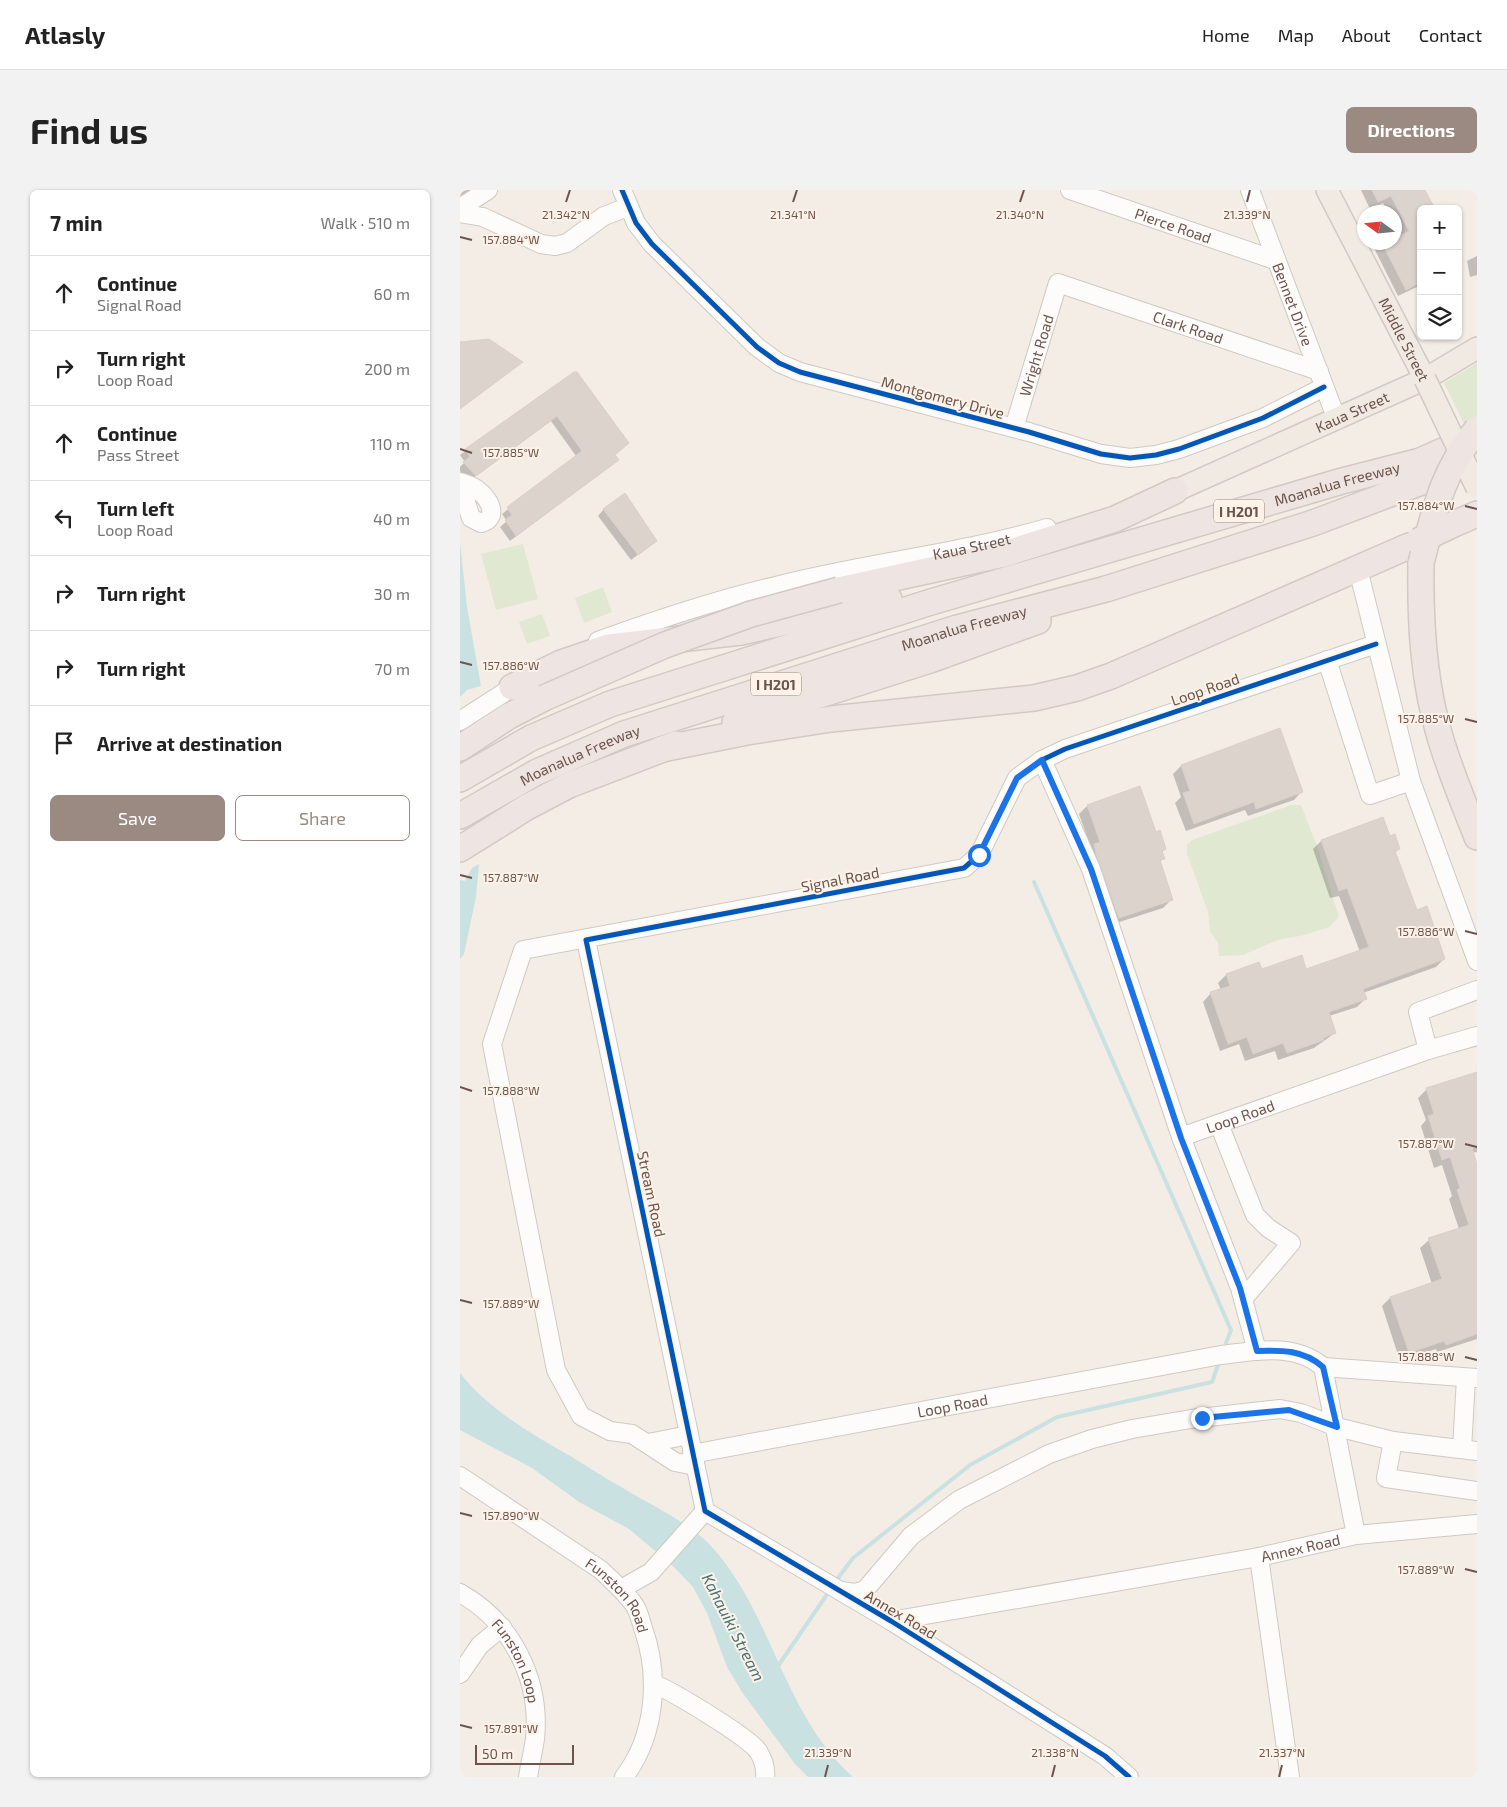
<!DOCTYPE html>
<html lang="en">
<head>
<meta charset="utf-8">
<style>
	body { margin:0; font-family:"Exo 2",sans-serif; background:#f2f2f2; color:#222 }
	.controls { position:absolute; right:15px; top:15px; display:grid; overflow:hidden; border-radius:8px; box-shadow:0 1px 4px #0004 }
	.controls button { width:45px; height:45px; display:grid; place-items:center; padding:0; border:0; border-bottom:1px solid #e0e0e0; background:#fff; color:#222; font:25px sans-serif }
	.compass { position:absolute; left:897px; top:15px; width:45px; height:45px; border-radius:50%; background:#fff; box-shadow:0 1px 4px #0004; rotate:285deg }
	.scale { position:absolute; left:15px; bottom:12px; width:99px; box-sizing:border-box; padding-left:5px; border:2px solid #6c544c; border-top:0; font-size:14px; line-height:18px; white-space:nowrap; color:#6c544c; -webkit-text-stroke:4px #fcf2e7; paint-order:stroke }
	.stop { position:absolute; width:15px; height:15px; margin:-11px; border:4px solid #1a73e8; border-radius:50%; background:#fff }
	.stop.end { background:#1a73e8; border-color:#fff; box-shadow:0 1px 5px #0008 }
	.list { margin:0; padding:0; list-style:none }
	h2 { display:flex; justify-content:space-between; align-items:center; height:65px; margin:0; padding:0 20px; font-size:21px }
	h2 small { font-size:16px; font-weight:400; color:#767676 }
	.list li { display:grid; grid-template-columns:32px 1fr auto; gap:15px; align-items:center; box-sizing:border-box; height:75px; padding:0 20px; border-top:1px solid #e0e0e0 }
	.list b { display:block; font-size:19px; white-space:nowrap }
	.list p { margin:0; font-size:16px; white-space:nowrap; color:#767676 }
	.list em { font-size:16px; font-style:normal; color:#767676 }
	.actions { display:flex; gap:10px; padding:15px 20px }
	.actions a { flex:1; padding:11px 0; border:1px solid #9b8a82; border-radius:8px; text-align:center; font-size:18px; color:#9b8a82 }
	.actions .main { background:#9b8a82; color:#fff }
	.icon { flex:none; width:28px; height:28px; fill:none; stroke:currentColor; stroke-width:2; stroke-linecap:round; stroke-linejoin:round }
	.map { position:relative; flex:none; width:1017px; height:1587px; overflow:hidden; border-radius:8px }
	header { display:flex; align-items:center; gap:30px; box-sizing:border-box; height:70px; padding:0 25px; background:#fff; border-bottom:1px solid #e0e0e0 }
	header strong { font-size:24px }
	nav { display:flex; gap:28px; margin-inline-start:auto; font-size:18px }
	.intro { display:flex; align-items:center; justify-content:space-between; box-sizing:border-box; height:120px; padding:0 30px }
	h1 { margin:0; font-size:35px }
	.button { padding:12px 22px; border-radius:8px; background:#9b8a82; color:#fff; font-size:18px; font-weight:700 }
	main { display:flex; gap:30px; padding:0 30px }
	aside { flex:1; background:#fff; border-radius:8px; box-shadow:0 1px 4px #0004 }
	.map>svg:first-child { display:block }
	.green { fill:#e1e8d2 }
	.water { fill:#cae1e1 }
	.shadow { fill:#0003 }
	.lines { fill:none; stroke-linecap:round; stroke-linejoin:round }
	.stream { stroke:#cae1e1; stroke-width:4 }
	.building { fill:#dcd3cd; stroke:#dbd0c9 }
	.minor-casing { stroke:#d0c9c2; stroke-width:20 }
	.major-casing { stroke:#d2c9c5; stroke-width:24 }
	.highway-casing { stroke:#d2c9c5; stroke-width:28 }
	.minor { stroke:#fdfcfb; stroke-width:18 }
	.major { stroke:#f0eae3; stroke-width:21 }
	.highway { stroke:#eee5e3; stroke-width:25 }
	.major-bridge-casing { stroke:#d2c9c5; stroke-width:24; stroke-linecap:butt }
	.highway-bridge-casing { stroke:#d2c9c5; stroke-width:28; stroke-linecap:butt }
	.major-bridge { stroke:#f0eae3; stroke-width:21 }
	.highway-bridge { stroke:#eee5e3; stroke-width:25 }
	.cycleway-casing { stroke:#fcf2e7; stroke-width:8 }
	.cycleway { stroke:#0057b8; stroke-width:5 }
	.route { stroke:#1a73e8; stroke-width:6 }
	.ticks { fill:none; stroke:#6c544c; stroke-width:2 }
	.labels { text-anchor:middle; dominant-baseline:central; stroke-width:4; stroke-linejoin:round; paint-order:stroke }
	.shield { fill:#fcf2e7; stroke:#97837a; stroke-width:1 }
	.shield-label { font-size:14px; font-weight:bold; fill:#6c544c }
	.street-label { font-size:15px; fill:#6c544c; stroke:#fcf2e7 }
	.water-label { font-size:16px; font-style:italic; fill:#467377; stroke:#fcf2e7 }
	.ticks-label { font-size:12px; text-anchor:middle; fill:#6c544c; stroke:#fcf2e7; stroke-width:4; stroke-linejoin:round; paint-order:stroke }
</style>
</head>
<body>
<header>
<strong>Atlasly</strong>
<nav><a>Home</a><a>Map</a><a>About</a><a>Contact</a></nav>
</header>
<div class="intro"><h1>Find us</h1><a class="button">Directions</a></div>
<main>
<aside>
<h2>7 min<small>Walk · 510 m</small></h2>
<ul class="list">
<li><svg class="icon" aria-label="ahead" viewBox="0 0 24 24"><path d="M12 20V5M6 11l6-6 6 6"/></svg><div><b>Continue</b><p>Signal Road</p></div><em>60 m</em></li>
<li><svg class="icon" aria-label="right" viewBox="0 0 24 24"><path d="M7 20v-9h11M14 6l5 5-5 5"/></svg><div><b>Turn right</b><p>Loop Road</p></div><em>200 m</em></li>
<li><svg class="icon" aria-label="ahead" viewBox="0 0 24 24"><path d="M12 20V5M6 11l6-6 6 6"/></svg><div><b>Continue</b><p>Pass Street</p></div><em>110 m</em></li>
<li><svg class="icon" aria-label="left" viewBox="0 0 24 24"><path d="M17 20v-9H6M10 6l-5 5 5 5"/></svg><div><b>Turn left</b><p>Loop Road</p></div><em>40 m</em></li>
<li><svg class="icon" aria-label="right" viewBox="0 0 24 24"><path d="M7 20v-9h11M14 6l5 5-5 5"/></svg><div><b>Turn right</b></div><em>30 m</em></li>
<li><svg class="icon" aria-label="right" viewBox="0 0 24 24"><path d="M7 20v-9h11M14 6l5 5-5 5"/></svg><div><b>Turn right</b></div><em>70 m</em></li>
<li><svg class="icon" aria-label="arrive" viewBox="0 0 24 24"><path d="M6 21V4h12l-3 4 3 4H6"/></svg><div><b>Arrive at destination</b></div></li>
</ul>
<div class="actions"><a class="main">Save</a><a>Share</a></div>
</aside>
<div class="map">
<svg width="1017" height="1587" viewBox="0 0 1017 1587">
	<rect width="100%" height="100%" fill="#f3ede6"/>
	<g class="green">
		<polygon points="1017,173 1017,229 1007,240 984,193"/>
		<polygon points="63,354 78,409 36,420 21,364"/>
		<polygon points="143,397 152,422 124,433 115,408"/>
		<polygon points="82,424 90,446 67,454 59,432"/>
		<polygon points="831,615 841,615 857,656 879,727 869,737 845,745 818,750 783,765 759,766 758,753 750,741 748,722 727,664 727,655 732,650"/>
	</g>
	<g class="water">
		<polygon points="0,352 7,417 21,496 7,500 0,507"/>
		<polygon points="19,674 16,707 4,764 0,769 0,690 5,691 12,678"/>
		<path d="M0,1183C29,1220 72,1244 112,1267C134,1281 157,1295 180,1308C202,1320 235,1338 252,1357C314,1426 322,1523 393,1587H348L335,1574L282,1502L267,1477L247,1423L233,1397L213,1376L169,1339L119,1312L72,1278L0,1240Z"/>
	</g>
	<g class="shadow">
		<polygon points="0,0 11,0 0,7"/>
		<polygon points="901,0 964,0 961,19 961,95 938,106 915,60 923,52 934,52 934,46 939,44 934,35 934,22 928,22 923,13 910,19"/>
		<polygon points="998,57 1002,70 998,74"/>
		<polygon points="1017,66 1017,85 1010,87 1007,71"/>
		<polygon points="115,183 154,265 151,275 50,351 40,337 47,331 42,324 116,266 91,231 9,291 0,281 0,277 5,272 0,265"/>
		<polygon points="144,319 196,351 171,370 138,326"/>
		<polygon points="721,576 842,601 834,610 788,626 785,620 726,641 715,613 721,607 713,584"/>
		<polygon points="627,616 695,644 705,659 701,663 703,668 700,672 712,709 703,718 650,735 631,658 619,624"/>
		<polygon points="923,629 929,648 939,658 935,663 957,721 984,769 976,777 903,803 905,809 897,817 869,826 875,843 854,858 818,870 815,861 785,871 779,854 760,861 743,812 751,803 761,800 758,793 766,785 798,774 801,781 846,780 900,762 879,706 870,708 853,659 861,651"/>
		<polygon points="1017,883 1017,962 1012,963 1017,978 1017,1149 977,1162 976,1159 940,1171 922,1116 930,1108 972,1094 960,1058 969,1050 999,1039 989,1009 992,1006 982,975 974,978 961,936 966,930 958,908 967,899"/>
	</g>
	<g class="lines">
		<g class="stream">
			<polyline points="574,692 771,1140 766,1153"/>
			<polyline points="375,1392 393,1368 510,1275 597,1227 752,1192 758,1175"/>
			<polyline points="316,1479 370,1400"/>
		</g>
	</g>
	<g class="building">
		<polygon points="912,0 965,0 975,19 961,19 961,92 946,100 923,55 934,52 934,49 949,41 931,6 918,12"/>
		<polygon points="29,149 63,172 0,219 0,152"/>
		<polygon points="114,182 117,182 169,253 155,265 159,270 56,346 45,330 52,325 47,317 122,261 97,226 16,286 3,272 10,267 5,259"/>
		<polygon points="165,303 197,351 178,365 143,319"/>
		<polygon points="820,538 843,602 796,619 794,612 734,634 723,603 730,601 721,575"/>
		<polygon points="680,596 696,642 700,640 706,659 702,661 705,669 700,670 713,710 659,728 636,664 634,654 640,652 627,615"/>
		<polygon points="923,627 930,646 935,644 940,659 935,661 957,720 967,716 985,769 903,799 907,809 869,822 876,843 863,848 864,850 827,863 823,853 793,864 787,847 768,854 750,802 770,796 766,784 799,772 802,779 842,765 846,779 909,757 887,698 879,701 861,650"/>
		<polygon points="1017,882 1017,957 1012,958 1017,974 1017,1144 986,1155 984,1151 949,1163 930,1107 982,1089 968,1048 1009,1035 997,1000 1000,998 990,967 982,970 968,926 974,924 966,898"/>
	</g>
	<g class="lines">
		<defs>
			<g id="minor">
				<polyline points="162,0 176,33 192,54 297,157 319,173 340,182 569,242 641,264 670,268 696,265 719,259 803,228 864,197"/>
				<path id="s1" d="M610,0L815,70"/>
				<path id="s2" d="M790,0L877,230"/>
				<polyline points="0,18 28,0"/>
				<polyline points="0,23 23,27 81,54 95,56 107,53 144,26 168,17"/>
				<path id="s3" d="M554,238L598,93L859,181"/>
				<path d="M0,292C6,294 14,296 19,301C29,309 40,328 21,333L11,328L0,293"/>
				<polyline points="898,379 951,591 1017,771"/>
				<path id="s4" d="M138,451C196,430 255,410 316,396C405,373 498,364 587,338"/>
				<polyline points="867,470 910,605 951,591"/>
				<polyline points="0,531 62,491"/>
				<path id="s5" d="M582,570L631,679L721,947L968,860L1017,846"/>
				<polyline points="126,750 245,1321 431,1431 645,1566 669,1587"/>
				<polyline points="968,860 958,822 1017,800"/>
				<polyline points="759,934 795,1025 808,1038 831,1053 783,1109"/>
				<polyline points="721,947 780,1098 797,1161"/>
				<polyline points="863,1177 896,1345"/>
				<polyline points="933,1251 926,1288 1017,1301"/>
				<polyline points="188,1253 229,1245"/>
				<polyline points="1002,1259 1006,1188"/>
				<path id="s6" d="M232,1264L761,1165C795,1161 835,1152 863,1177L1017,1188"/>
				<polyline points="235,1276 215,1272 172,1244 150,1241 121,1226 96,1180 32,854 63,760 504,678 519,665 557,588 582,570 605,559 916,454"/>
				<path id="s7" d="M0,1286L141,1380C153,1392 166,1402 175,1416C179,1423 181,1431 183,1438C200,1486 196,1545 164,1587"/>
				<polyline points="799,1367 830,1587"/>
				<polyline points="161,1399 191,1382 245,1321"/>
				<polyline points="381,1401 395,1403 405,1400 451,1346 499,1310 589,1264 632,1249 672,1239 731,1229 820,1219 841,1223 877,1237 933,1251 1017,1261"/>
				<path id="s8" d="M0,1403C52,1432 81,1490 75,1549C73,1562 70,1574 68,1587"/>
				<path id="s9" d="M431,1431L799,1367L896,1345L1017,1334"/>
				<polyline points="0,1484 20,1455 42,1437"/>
				<path d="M194,1494C212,1501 287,1546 298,1561C303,1569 306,1578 305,1587"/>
			</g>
			<g id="major">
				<path id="s10" d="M867,0L965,189"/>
				<path id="s11" d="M715,301L965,189L1017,158"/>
			</g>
			<g id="highway">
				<polyline points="994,334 1017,324"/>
				<path d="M961,373C960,431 963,491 980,547C990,581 1004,614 1017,647"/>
				<polyline points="379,400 544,364 655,329 715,301"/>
				<polyline points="52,497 101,473 148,457 281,442 429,409"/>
				<polyline points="275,532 470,470 578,431"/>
				<polyline points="0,558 49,526 84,508"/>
				<polyline points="202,559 287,542 371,529 574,508 617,498 651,486 949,356"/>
				<path id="s12" d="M0,589L71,548L150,514L471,412L882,291L960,271L1017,246"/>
				<path id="s13" d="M0,626L77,582L164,544L497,438L646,399L853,333L1017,271"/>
				<polyline points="0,659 67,617 109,595 216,554"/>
			</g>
		</defs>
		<use href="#minor" class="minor-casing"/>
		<use href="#major" class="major-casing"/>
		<use href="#highway" class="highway-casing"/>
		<use href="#minor" class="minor"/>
		<use href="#major" class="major"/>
		<use href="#highway" class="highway"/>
		<defs>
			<polyline id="major-bridge" points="965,189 1017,298"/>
			<g id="highway-bridge">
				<polyline points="958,351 994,334"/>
				<path d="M961,373C975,320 981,284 1017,239"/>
				<polyline points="84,508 205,455 291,424 379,400"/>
			</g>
		</defs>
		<use href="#major-bridge" class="major-bridge-casing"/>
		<use href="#highway-bridge" class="highway-bridge-casing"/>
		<use href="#major-bridge" class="major-bridge"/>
		<use href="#highway-bridge" class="highway-bridge"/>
		<defs>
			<g id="cycleway">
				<polyline points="162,0 176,33 192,54 297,157 319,173 340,182 569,242 641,264 670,268 696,265 719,259 803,228 864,197"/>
				<polyline points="669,1587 645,1566 431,1431 245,1321 126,750 504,678 519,665 557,588 582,570 605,559 916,454"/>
			</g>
		</defs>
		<use href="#cycleway" class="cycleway-casing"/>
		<use href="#cycleway" class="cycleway"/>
	</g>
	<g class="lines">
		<path class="route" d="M519,665L557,588L582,570L631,679L721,948L780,1098L797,1161C822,1160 844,1160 863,1177L877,1237L829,1220L742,1228"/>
	</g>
	<path class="ticks" d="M106,12L110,0M333,12L337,0M560,12L564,0M787,12L790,0M0,47L12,50M0,259L12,263M1005,316L1017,319M0,472L12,475M1005,529L1017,532M0,685L12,688M1005,741L1017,744M0,897L12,901M1005,954L1017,957M0,1110L12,1113M1005,1167L1017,1170M0,1323L12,1326M1005,1379L1017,1382M0,1535L12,1538M365,1587L368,1575M592,1587L595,1575M819,1587L822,1575"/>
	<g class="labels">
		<g class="shield">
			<rect x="754" y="309.5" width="50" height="23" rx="4"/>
			<rect x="291" y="482.5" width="50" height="23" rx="4"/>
		</g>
		<g class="shield-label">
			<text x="779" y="321">I H201</text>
			<text x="316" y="494">I H201</text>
		</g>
		<g class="street-label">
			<text stroke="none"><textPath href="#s1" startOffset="109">Pierce Road</textPath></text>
			<text stroke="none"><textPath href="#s2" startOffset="122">Bennet Drive</textPath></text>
			<text stroke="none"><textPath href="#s3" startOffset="289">Clark Road</textPath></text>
			<text stroke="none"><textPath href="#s10" startOffset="168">Middle Street</textPath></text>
			<text stroke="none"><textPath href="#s3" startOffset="76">Wright Road</textPath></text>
			<text transform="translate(483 207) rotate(15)">Montgomery Drive</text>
			<text stroke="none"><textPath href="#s11" startOffset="194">Kaua Street</textPath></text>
			<text stroke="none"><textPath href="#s12" startOffset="928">Moanalua Freeway</textPath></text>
			<text stroke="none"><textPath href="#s4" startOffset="386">Kaua Street</textPath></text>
			<text stroke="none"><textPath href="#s13" startOffset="540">Moanalua Freeway</textPath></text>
			<text transform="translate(745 499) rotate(-19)">Loop Road</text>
			<text stroke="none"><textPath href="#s13" startOffset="135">Moanalua Freeway</textPath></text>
			<text transform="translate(380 689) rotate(-11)">Signal Road</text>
			<text stroke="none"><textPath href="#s5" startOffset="465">Loop Road</textPath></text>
			<text transform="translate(192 1004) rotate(78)">Stream Road</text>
			<text stroke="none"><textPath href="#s6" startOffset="265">Loop Road</textPath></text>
			<text stroke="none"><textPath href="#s9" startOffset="416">Annex Road</textPath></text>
			<text stroke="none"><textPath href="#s7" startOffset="200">Funston Road</textPath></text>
			<text transform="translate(441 1424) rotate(31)">Annex Road</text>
			<text stroke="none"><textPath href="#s8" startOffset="91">Funston Loop</textPath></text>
		</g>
		<g class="water-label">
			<text transform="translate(274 1437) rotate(63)">Kahauiki Stream</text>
		</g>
	</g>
	<g class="ticks-label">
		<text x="333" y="29">21.341°N</text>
		<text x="106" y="29">21.342°N</text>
		<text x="560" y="29">21.340°N</text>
		<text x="787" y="29">21.339°N</text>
		<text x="51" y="54">157.884°W</text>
		<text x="51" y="267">157.885°W</text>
		<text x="966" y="320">157.884°W</text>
		<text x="51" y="480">157.886°W</text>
		<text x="966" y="533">157.885°W</text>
		<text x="51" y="692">157.887°W</text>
		<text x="966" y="746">157.886°W</text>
		<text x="51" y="905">157.888°W</text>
		<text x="966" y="958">157.887°W</text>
		<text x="51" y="1118">157.889°W</text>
		<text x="966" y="1171">157.888°W</text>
		<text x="51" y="1330">157.890°W</text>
		<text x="966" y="1384">157.889°W</text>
		<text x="51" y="1543">157.891°W</text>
		<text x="368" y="1567">21.339°N</text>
		<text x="595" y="1567">21.338°N</text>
		<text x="822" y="1567">21.337°N</text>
	</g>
</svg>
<div class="controls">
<button>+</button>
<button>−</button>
<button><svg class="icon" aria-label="layers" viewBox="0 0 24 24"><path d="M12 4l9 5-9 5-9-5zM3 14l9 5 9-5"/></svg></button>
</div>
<svg class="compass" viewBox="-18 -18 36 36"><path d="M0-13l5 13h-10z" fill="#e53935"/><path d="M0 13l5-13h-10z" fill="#767676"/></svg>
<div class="scale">50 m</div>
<div class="stop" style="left:519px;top:665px"></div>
<div class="stop end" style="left:742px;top:1228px"></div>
</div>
</main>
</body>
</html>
